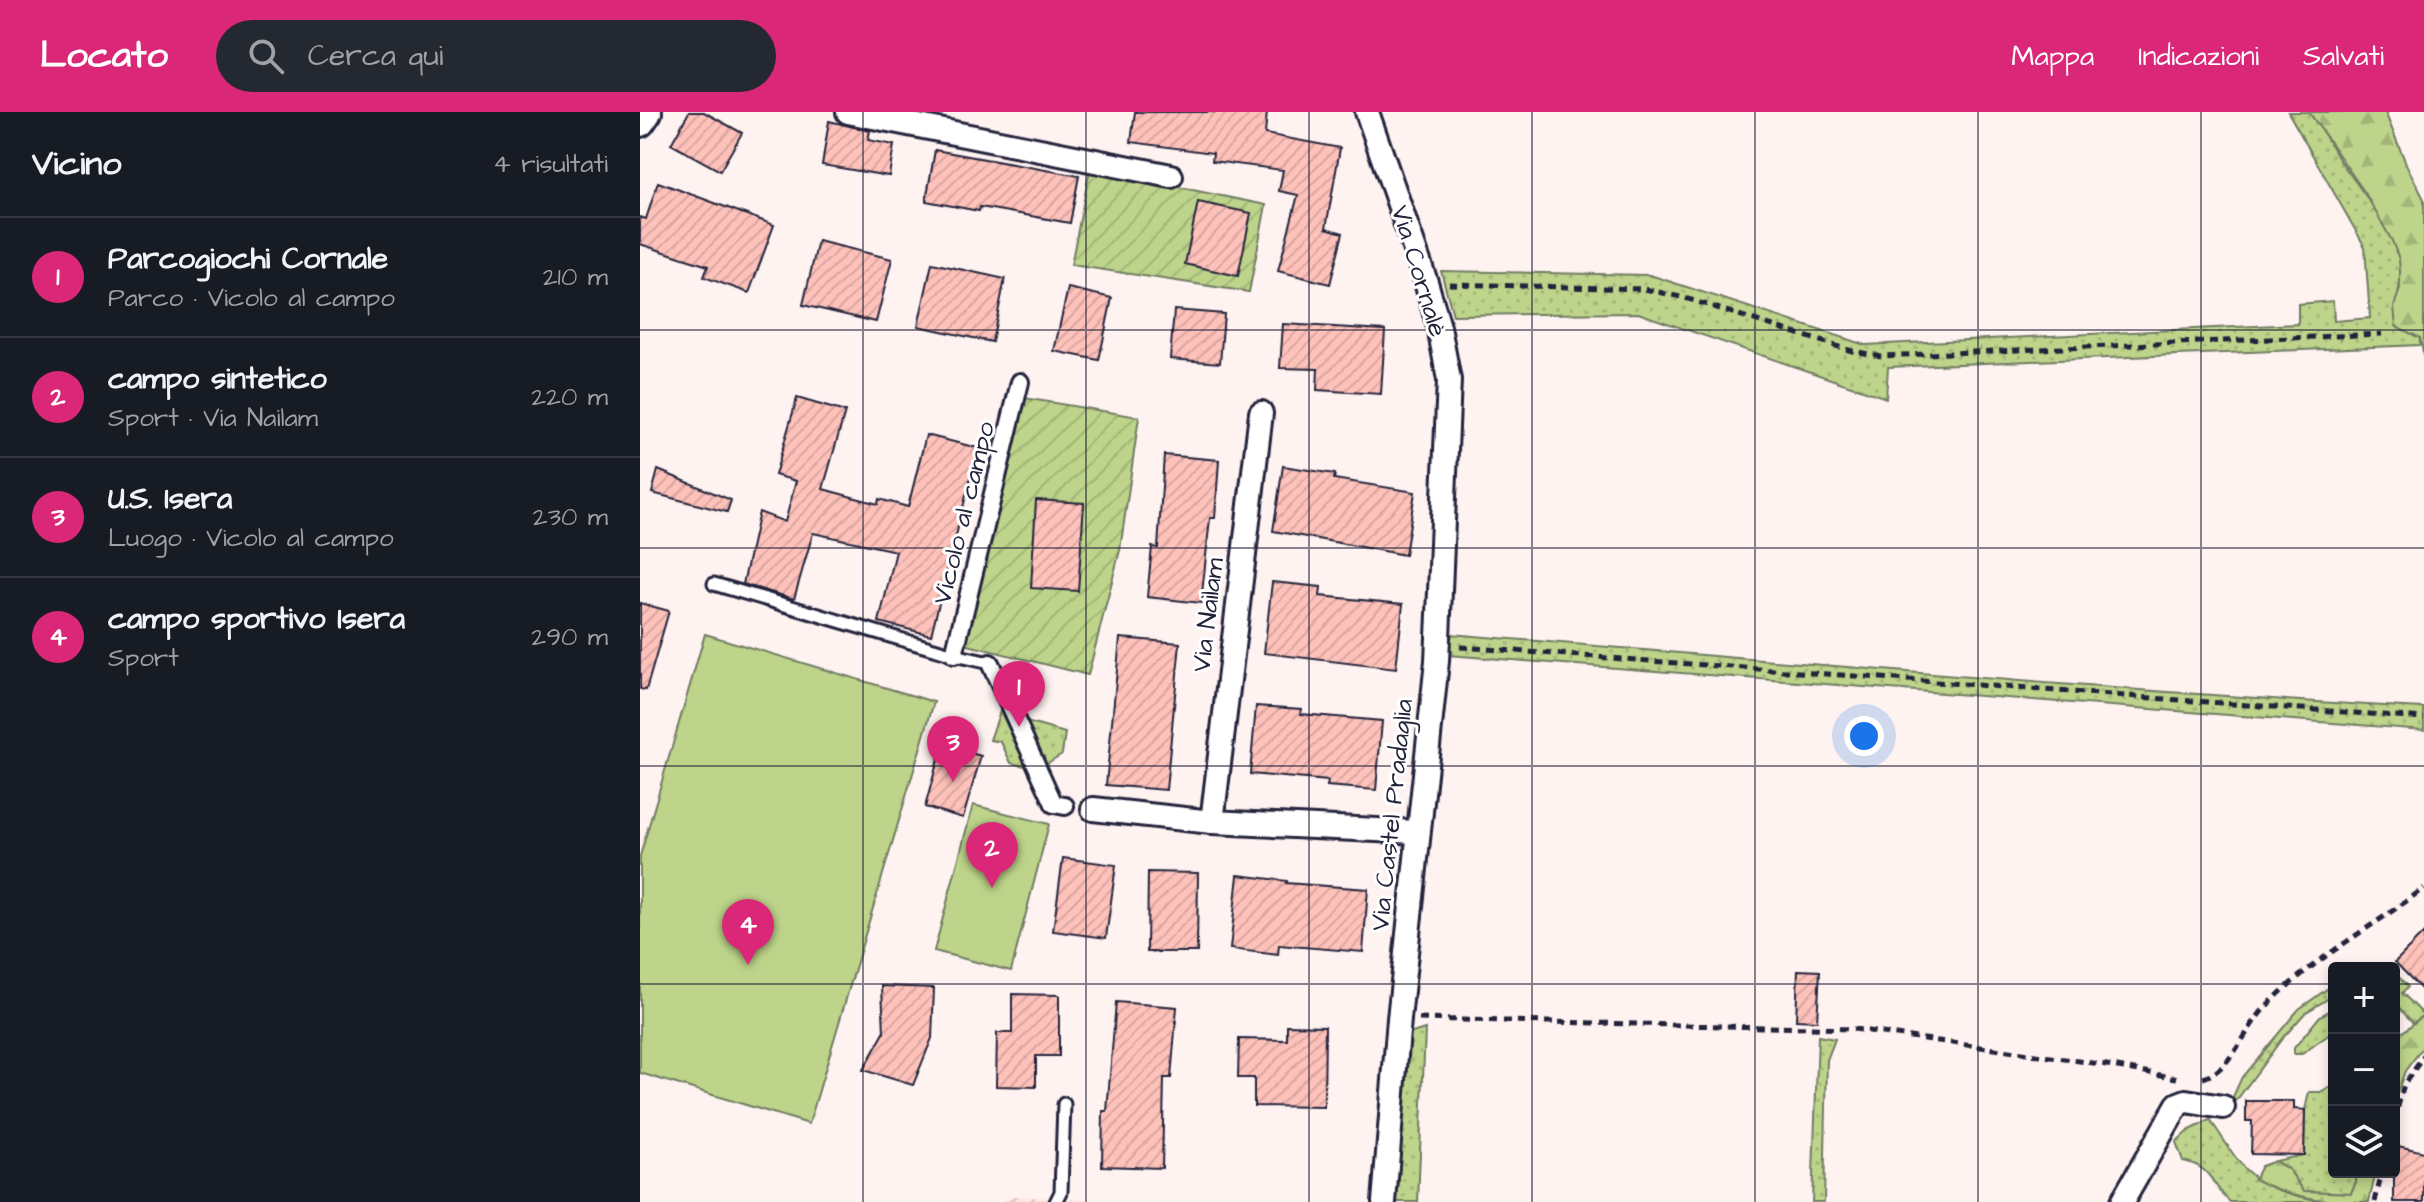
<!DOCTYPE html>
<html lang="it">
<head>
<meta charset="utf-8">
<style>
	body { margin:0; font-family:"Architects Daughter",sans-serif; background:#242831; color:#f1f3f6 }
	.controls { position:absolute; right:24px; bottom:24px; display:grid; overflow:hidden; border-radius:8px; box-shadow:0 4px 12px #0003 }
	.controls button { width:72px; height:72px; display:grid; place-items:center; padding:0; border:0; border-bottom:2px solid #363941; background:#171b24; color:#f1f3f6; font:40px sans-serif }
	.you { position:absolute; left:1224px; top:624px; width:28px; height:28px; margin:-20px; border:6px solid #fff; border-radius:50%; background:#1a73e8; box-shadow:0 0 0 12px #1a73e833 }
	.badge { display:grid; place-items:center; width:52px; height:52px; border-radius:50%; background:#db2777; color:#fff; font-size:26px; font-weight:700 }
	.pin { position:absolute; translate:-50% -66px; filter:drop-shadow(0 2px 4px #0008) }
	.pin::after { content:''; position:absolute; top:42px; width:28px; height:24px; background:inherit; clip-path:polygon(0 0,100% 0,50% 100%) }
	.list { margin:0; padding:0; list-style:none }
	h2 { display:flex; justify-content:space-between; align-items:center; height:104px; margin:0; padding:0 32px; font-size:34px }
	h2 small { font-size:26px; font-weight:400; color:#9ea1a6 }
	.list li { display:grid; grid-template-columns:52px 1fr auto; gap:24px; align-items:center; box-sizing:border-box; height:120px; padding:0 32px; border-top:2px solid #363941 }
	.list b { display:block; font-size:30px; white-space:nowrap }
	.list p { margin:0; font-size:26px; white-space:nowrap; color:#9ea1a6 }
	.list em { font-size:26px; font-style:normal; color:#9ea1a6 }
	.icon { flex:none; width:44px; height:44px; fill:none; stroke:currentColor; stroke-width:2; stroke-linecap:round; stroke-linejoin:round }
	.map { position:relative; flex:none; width:1784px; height:1090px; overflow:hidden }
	header { display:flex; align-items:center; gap:48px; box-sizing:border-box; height:112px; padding:0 40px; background:#db2777; color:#fff }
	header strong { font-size:38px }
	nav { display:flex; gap:44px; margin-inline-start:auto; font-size:28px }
	.search { width:560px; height:72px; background:#242831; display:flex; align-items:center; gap:20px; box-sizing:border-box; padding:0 28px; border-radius:44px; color:#9ea1a6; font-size:30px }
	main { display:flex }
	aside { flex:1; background:#171b24 }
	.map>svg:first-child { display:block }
	.industrial { fill:url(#industrial-furrows) }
	.grass { fill:url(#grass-dots); stroke:#707b62; stroke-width:2 }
	.forest { fill:url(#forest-firs); stroke:#707b62; stroke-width:2 }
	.garden { fill:url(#garden-furrows); stroke:#707b62; stroke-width:2 }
	.pitch { fill:#bdd48a; stroke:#707b62; stroke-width:2 }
	.building { fill:url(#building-hatch); stroke:#22223b; stroke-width:2 }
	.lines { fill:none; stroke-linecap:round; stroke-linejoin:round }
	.service-casing { stroke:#22223b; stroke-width:17 }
	.pedestrian-casing { stroke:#22223b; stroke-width:22 }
	.minor-casing { stroke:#22223b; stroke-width:28 }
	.tertiary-casing { stroke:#22223b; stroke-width:34 }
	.path { stroke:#22223b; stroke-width:5; stroke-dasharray:8 6; stroke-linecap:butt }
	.service { stroke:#fff; stroke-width:11 }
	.pedestrian { stroke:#fff; stroke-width:16 }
	.minor { stroke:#fff; stroke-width:22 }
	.tertiary { stroke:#fff; stroke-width:28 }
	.grid { fill:none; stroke:#22223b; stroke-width:2; stroke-opacity:0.55 }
	.labels { text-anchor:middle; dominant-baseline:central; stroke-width:6; stroke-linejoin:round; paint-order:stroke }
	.street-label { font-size:26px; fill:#22223b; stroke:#fff }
</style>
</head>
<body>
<header>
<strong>Locato</strong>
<div class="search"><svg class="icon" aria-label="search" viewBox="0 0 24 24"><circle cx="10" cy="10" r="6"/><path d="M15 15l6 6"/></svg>Cerca qui</div>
<nav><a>Mappa</a><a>Indicazioni</a><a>Salvati</a></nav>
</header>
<main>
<aside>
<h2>Vicino<small>4 risultati</small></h2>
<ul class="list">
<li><span class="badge">1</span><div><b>Parcogiochi Cornale</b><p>Parco · Vicolo al campo</p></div><em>210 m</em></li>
<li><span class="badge">2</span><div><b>campo sintetico</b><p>Sport · Via Nailam</p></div><em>220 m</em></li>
<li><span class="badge">3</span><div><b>U.S. Isera</b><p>Luogo · Vicolo al campo</p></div><em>230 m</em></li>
<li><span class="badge">4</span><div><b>campo sportivo Isera</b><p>Sport</p></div><em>290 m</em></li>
</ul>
</aside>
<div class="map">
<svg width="1784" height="1090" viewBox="0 0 1784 1090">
	<defs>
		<pattern id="industrial-furrows" width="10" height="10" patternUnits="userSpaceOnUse" patternTransform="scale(2)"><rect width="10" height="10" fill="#ffe4e0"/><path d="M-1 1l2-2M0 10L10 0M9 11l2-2" fill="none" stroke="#dac3c1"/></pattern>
		<pattern id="grass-dots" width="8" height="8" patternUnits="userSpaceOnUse" patternTransform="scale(2)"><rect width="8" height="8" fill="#bdd48a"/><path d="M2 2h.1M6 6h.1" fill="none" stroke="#a2b678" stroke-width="1.8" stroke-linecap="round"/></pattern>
		<pattern id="forest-firs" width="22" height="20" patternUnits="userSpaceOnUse" patternTransform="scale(2)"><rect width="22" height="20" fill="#bdd48a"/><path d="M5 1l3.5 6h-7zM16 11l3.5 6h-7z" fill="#a2b678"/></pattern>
		<pattern id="garden-furrows" width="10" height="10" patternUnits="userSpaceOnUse" patternTransform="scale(2)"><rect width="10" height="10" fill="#bdd48a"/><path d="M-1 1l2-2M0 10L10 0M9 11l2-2" fill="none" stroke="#a2b678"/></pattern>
		<pattern id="building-hatch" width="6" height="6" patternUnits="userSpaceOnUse" patternTransform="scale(2)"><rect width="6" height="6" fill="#fec2ba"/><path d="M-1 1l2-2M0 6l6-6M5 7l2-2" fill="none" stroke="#d9a6a1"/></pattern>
	</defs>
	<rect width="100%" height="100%" fill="#fff3f1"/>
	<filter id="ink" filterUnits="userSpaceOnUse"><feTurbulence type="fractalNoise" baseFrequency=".0125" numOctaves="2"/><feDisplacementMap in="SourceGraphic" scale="16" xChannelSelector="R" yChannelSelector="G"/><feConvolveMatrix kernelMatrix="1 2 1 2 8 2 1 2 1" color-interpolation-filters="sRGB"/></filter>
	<g filter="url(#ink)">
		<polygon class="industrial" points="374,1084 474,1090 360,1090"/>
		<g class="grass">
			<path d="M1648,0H1669C1681,15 1689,31 1699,47C1719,76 1750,111 1759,147C1764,169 1754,190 1756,213L1780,226V233L1248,255L1246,286L998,201L813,203L801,159L1010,163L1225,233L1658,212V192L1693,189L1694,209L1730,206L1725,135Z"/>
			<path d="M810,522C1134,548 1459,579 1784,596V618L808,543Z"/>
			<polygon points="366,582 378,583 383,609 425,621 422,642 398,657 371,651 361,630 350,628"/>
			<polygon points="1754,860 1768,875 1762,881 1784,903 1773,911 1754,890"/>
			<polygon points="1694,872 1694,883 1665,901 1641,928 1596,989 1591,989 1602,965 1659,897"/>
			<polygon points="1691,898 1694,898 1694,919 1662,942 1654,942 1654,936 1680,904"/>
			<polygon points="785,917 778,1090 757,1090 769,922"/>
			<polygon points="1178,924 1195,927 1187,948 1184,1090 1172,1090"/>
			<polygon points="1694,973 1694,1060 1716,1060 1716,1070 1711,1081 1664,1079 1649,1058 1635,1049 1664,1043 1665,998 1669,980 1682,980"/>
			<path d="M1570,1008C1580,1021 1588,1036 1599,1050C1619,1077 1653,1083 1684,1090H1590C1570,1072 1573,1055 1543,1049L1536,1030L1548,1019Z"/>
		</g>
		<g class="forest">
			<polygon points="1669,0 1745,0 1767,54 1784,87 1784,245 1780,226 1756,214 1754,195 1760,176 1760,160 1759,147 1752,129 1725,81"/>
			<polygon points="1784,903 1784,934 1765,959 1754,989 1754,927"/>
			<path d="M1635,1049L1649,1058L1664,1079L1711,1081L1716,1070V1060H1736L1729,1090C1685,1090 1654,1087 1614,1067L1621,1054Z"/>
		</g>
		<g class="garden">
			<polygon points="450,57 626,93 609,180 431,153"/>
			<polygon points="384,286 499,305 480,438 448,563 324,532"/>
		</g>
		<g class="pitch">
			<polygon points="65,522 294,590 169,1012 0,961 0,744"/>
			<polygon points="333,693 409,712 371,859 294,839"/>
		</g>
		<g class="building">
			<polygon points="49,0 64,0 102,21 80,59 31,32"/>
			<polygon points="495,0 627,0 625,22 700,36 686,116 703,121 690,172 638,159 658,83 639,79 643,58 572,49 573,41 491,30"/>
			<polygon points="189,9 230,19 228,28 254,33 249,64 182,53"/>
			<polygon points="295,38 439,64 430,111 340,95 339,99 286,89"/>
			<polygon points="18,70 134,113 109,181 64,165 68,154 0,132 0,105 6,107"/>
			<polygon points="558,90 611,101 598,164 545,152"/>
			<polygon points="178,129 252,147 236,210 163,193"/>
			<polygon points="292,151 365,167 352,230 278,214"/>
			<polygon points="428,176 472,186 459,248 414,239"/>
			<polygon points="534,198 584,202 580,251 530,247"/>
			<polygon points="643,212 745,218 741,282 677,278 678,257 640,256"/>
			<polygon points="157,286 205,300 183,377 238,392 239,387 268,395 286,323 338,336 291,523 239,510 256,439 173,421 154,487 103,472 119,400 145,410 156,369 135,363"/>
			<polygon points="524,343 579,348 575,406 570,406 561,491 507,485 512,435 518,436"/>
			<polygon points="643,354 695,362 694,367 775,380 765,443 633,419"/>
			<polygon points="18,358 91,388 87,400 12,381"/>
			<polygon points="396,388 444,391 438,479 391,476"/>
			<polygon points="632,470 681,475 680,484 763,492 756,557 624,541"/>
			<polygon points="0,491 29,499 6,578 0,577"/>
			<polygon points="480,526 540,531 526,678 466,673"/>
			<polygon points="616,594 662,597 661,602 742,609 736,678 687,674 688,669 610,662"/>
			<polygon points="302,633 341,644 323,706 285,695"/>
			<polygon points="423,746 476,753 466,826 413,819"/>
			<polygon points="508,760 558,761 557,840 507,840"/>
			<polygon points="598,763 647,769 646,771 728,777 723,840 639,833 638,843 590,837"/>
			<polygon points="1784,821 1784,880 1755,850"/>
			<polygon points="1158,858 1180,859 1177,909 1156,908"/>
			<polygon points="242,874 294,876 292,926 273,973 223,958 244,921"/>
			<polygon points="372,882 419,883 419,944 396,944 396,975 356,974 357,921 372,921"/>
			<polygon points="476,890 537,895 531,966 524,966 522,1056 462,1054 463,999 467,999"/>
			<polygon points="647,913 685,914 684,995 614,994 614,966 598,966 599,927 647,928"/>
			<polygon points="1606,989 1654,989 1654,997 1665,998 1664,1043 1611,1042 1612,1009 1606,1009"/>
			<polygon points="1758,1034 1784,1040 1784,1090 1754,1090 1754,1051"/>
		</g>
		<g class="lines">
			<defs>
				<g id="service">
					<polyline points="74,472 314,543 350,551"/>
					<polyline points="416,1090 421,1080 424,992"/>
				</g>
				<g id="pedestrian">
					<polyline points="314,543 380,270"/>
					<polyline points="350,551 414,692 425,694"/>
				</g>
				<g id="minor">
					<polyline points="208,0 531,64"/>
					<polyline points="727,0 786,170 799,215 809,268 797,549 759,907 744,1090"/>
					<polyline points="453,697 572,710 778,720"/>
					<polyline points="572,710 621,301"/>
					<polyline points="1482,1090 1538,992 1546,989 1583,995"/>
				</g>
				<polyline id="tertiary" points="0,10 7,0"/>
			</defs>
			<use href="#service" class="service-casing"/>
			<use href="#pedestrian" class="pedestrian-casing"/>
			<use href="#minor" class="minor-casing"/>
			<use href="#tertiary" class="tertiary-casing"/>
			<g class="path">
				<polyline points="809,172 1005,177 1045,186 1212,239 1241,244 1742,222"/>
				<polyline points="820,535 1784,606"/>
				<polyline points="779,907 1214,917 1467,953 1537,966"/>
				<path d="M1563,966C1590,959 1605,918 1623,898C1669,848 1731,817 1784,776"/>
				<polyline points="1754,1009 1764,972 1784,944"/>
				<polyline points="1735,1090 1742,1060"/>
			</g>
			<use href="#service" class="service"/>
			<use href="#pedestrian" class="pedestrian"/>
			<use href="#minor" class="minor"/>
			<use href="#tertiary" class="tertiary"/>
		</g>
	</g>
	<path class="grid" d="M223,0V1090M446,0V1090M669,0V1090M892,0V1090M1115,0V1090M1338,0V1090M1561,0V1090M0,218H1784M0,436H1784M0,654H1784M0,872H1694M1754,872H1784"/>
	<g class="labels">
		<g class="street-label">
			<text transform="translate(779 159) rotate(73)">Via Cornalè</text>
			<text transform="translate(324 401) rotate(-76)">Vicolo al campo</text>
			<text transform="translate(568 503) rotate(-83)">Via Nailam</text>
			<text transform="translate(752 703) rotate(-84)">Via Castel Pradaglia</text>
		</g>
	</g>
</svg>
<div class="controls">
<button>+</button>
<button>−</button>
<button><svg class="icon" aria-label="layers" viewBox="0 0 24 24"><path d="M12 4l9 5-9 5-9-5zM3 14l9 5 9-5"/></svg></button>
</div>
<div class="you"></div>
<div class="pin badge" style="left:379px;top:615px">1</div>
<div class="pin badge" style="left:352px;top:776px">2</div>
<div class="pin badge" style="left:313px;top:670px">3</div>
<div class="pin badge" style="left:108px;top:853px">4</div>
</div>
</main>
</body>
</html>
